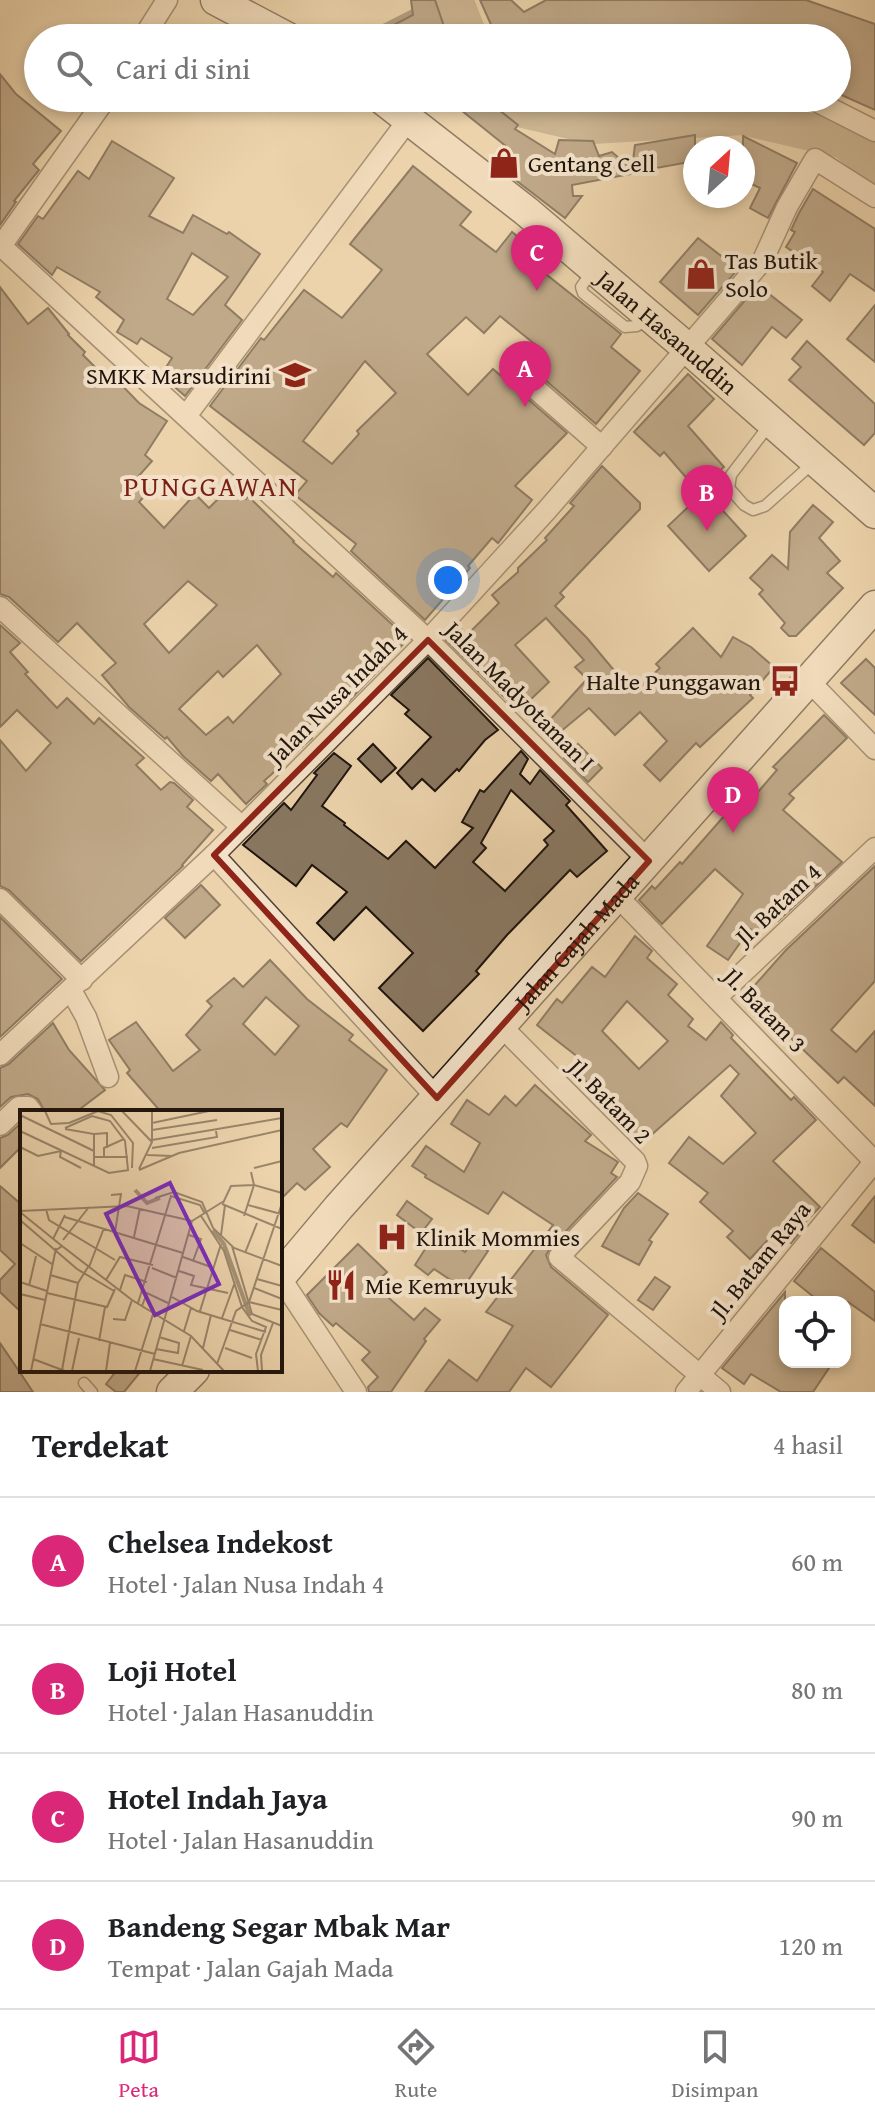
<!DOCTYPE html>
<html lang="id">
<head>
<meta charset="utf-8">
<style>
	body { margin:0; font-family:"Gentium Book Plus",serif; background:#f2f2f2; color:#202124 }
	.controls { position:absolute; right:24px; bottom:24px; display:grid; overflow:hidden; border-radius:16px; box-shadow:0 4px 12px #0003 }
	.controls button { width:72px; height:72px; display:grid; place-items:center; padding:0; border:0; border-bottom:2px solid #e0e0e0; background:#fff; color:#202124; font:40px sans-serif }
	.compass { position:absolute; left:683px; top:136px; width:72px; height:72px; border-radius:50%; background:#fff; box-shadow:0 4px 12px #0003; rotate:26deg }
	.you { position:absolute; left:448px; top:580px; width:28px; height:28px; margin:-20px; border:6px solid #fff; border-radius:50%; background:#1a73e8; box-shadow:0 0 0 12px #1a73e833 }
	.badge { display:grid; place-items:center; width:52px; height:52px; border-radius:50%; background:#db2777; color:#fff; font-size:26px; font-weight:700 }
	.pin { position:absolute; translate:-50% -66px; filter:drop-shadow(0 2px 4px #0008) }
	.pin::after { content:''; position:absolute; top:42px; width:28px; height:24px; background:inherit; clip-path:polygon(0 0,100% 0,50% 100%) }
	.list { margin:0; padding:0; list-style:none }
	h2 { display:flex; justify-content:space-between; align-items:center; height:104px; margin:0; padding:0 32px; font-size:34px }
	h2 small { font-size:26px; font-weight:400; color:#757577 }
	.list li { display:grid; grid-template-columns:52px 1fr auto; gap:24px; align-items:center; box-sizing:border-box; height:128px; padding:0 32px; border-top:2px solid #e0e0e0 }
	.list b { display:block; font-size:30px; white-space:nowrap }
	.list p { margin:0; font-size:26px; white-space:nowrap; color:#757577 }
	.list em { font-size:26px; font-style:normal; color:#757577 }
	.icon { flex:none; width:44px; height:44px; fill:none; stroke:currentColor; stroke-width:2; stroke-linecap:round; stroke-linejoin:round }
	.map { position:relative; flex:none; width:875px; height:1392px; overflow:hidden }
	.search { position:absolute; background:#fff; box-shadow:0 4px 12px #0003; left:24px; right:24px; top:24px; height:88px; display:flex; align-items:center; gap:20px; box-sizing:border-box; padding:0 28px; border-radius:44px; color:#757577; font-size:30px }
	.sheet { height:616px; background:#fff }
	nav { display:flex; justify-content:space-around; align-items:center; box-sizing:border-box; height:112px; border-top:2px solid #e0e0e0; background:#fff; font-size:22px; color:#757577 }
	nav a { display:grid; justify-items:center; gap:4px }
	nav .on { color:#db2777 }
	.map>svg:first-child { display:block }
	.lines { fill:none; stroke-linecap:round; stroke-linejoin:round }
	.stream { stroke:#705f4c; stroke-width:6 }
	.river { stroke:#a69276; stroke-width:38 }
	.building { fill:#897760; stroke:#1e130d; stroke-width:2; fill-rule:evenodd }
	.lane-casing { stroke:#524335; stroke-width:13 }
	.street-casing { stroke:#524335; stroke-width:23 }
	.secondary-casing { stroke:#1e130d; stroke-width:33 }
	.lane { stroke:#f3e2c9; stroke-width:10 }
	.street { stroke:#f3e2c9; stroke-width:20 }
	.secondary { stroke:#f3e2c9; stroke-width:30 }
	.marked { fill:none; stroke:#8f2418; stroke-width:6; stroke-linejoin:round }
	.labels { text-anchor:middle; dominant-baseline:central; stroke-width:8; stroke-linejoin:round; paint-order:stroke }
	.poi-label { font-size:24px; fill:#1e130d; stroke:#f3e2c9; text-anchor:start }
	.street-label { font-size:24px; fill:#1e130d; stroke:#f3e2c9 }
	.quarter-label { font-size:28px; letter-spacing:2px; fill:#7a1f14; stroke:#f3e2c9 }
	.inset-river { fill:none; stroke:#a69276; stroke-width:4 }
	.inset-road { fill:none; stroke:#9a866c; stroke-width:2 }
	.view { fill:#7b2cbf; fill-opacity:0.15; stroke:#7b2cbf; stroke-width:4 }
	.inset-edge { fill:none; stroke:#1e130d; stroke-width:4 }
</style>
</head>
<body>
<div class="map">
<svg width="875" height="1392" viewBox="0 0 875 1392">
	<rect width="100%" height="100%" fill="#ecd3ac"/>
	<filter id="stains"><feTurbulence type="fractalNoise" baseFrequency=".0025" numOctaves="4"/><feColorMatrix values="0 0 0 0 .2 0 0 0 0 .09 0 0 0 0 .02 0 0 0 .5 -.17"/></filter>
	<radialGradient id="worn" r=".72"><stop offset=".6" stop-color="#630" stop-opacity="0"/><stop offset="1" stop-color="#630" stop-opacity=".3"/></radialGradient>
	<g class="lines">
		<g class="stream">
			<polyline points="430,7 455,2"/>
			<polyline points="362,38 419,9"/>
		</g>
		<g class="river">
			<polyline points="454,0 469,38"/>
			<polyline points="512,98 519,108 592,125 743,116 845,140 875,165"/>
		</g>
	</g>
	<g class="building">
		<polygon points="411,0 435,0 448,38 388,38 395,32 388,28 413,15"/>
		<polygon points="480,0 511,0 524,12 546,0 806,0 875,24 875,110 837,93 837,38 497,38"/>
		<polygon points="0,74 16,94 61,131 33,164 39,170 14,201 16,202 0,225"/>
		<polygon points="446,98 484,98 518,125 515,129 555,154 559,140 593,141 599,156 612,152 636,173 572,185 573,196 582,196 565,218 496,165 507,147"/>
		<polygon points="695,135 695,161 651,169 633,160 635,145"/>
		<polygon points="743,136 797,163 768,218 750,208 760,188 743,180"/>
		<path d="M112,141L174,178L149,216L183,233L193,215L227,234L229,232L260,254L225,305L242,320L185,396L161,375L172,358L141,338L137,344L117,332L124,320L96,297L100,292L57,267L52,275L18,244L38,216L43,219L78,171L89,179ZM192,253L228,277L193,315L167,299Z"/>
		<path d="M413,166L471,212L460,225L496,252L512,232L529,246L522,255L621,334L611,347L640,371L596,424L529,366L542,350L500,316L484,333L466,317L427,354L468,395L493,369L567,433L515,486L532,500L498,543L492,538L468,566L470,568L425,620L351,551L356,544L295,495L307,481L210,406L261,338L264,340L304,290L342,318L382,270L350,244ZM365,361L396,393L357,431L359,434L332,464L303,441Z"/>
		<polygon points="813,189 875,229 875,291 850,274 830,301 812,286 823,272 786,247 795,232 791,230 799,213"/>
		<polygon points="698,238 738,269 698,315 660,282"/>
		<polygon points="758,285 802,320 786,338 772,327 742,365 712,339"/>
		<path d="M0,287L28,324L48,308L69,334L68,335L85,352L83,355L106,378L111,374L139,403L167,421L145,455L152,461L136,479L150,490L139,502L164,528L195,494L209,508L232,485L246,499L248,496L294,541L293,542L333,577L336,573L408,639L349,701L341,693L304,730L312,738L264,781L267,784L246,804L218,774L211,781L183,756L167,737L165,739L129,707L102,675L116,663L77,623L58,642L9,597L0,594ZM188,581L217,605L169,653L144,624ZM257,645L281,674L233,723L228,717L206,735L179,709L218,671L223,677Z"/>
		<polygon points="875,305 875,362 847,339"/>
		<polygon points="807,341 875,404 875,433 864,445 789,380 801,367 792,359"/>
		<polygon points="688,374 714,399 688,426 724,467 697,490 664,452 660,456 634,432"/>
		<polygon points="602,466 640,503 640,509 560,593 564,597 555,606 587,638 633,693 660,668 656,664 693,628 721,657 733,637 751,647 774,667 750,695 753,698 700,747 696,743 660,781 644,765 667,741 640,712 615,735 589,708 559,733 548,722 587,679 575,667 584,660 546,618 515,645 549,682 528,702 520,694 510,703 446,640 459,627 467,635 499,603 492,595 518,572 518,568 547,540 545,538 574,506 570,503"/>
		<polygon points="705,491 746,536 709,571 668,526"/>
		<polygon points="813,505 833,522 819,538 840,561 827,573 843,588 796,636 789,636 781,628 785,623 759,594 763,590 750,578 772,555 788,569 790,532"/>
		<polygon points="0,625 20,643 10,652 28,672 25,674 57,708 67,698 94,724 99,718 144,758 136,765 161,790 170,782 174,783 193,800 187,807 213,830 182,865 183,866 81,961 9,890 0,886 0,740 26,771 51,743 17,710 0,727"/>
		<polygon points="428,658 498,730 485,740 459,771 457,769 435,791 422,779 412,789 397,773 431,737 405,714 409,710 391,695"/>
		<polygon points="866,659 875,668 875,715 841,683"/>
		<polygon points="824,715 847,738 789,794 794,798 783,810 842,862 778,921 771,915 757,934 750,929 728,960 707,946 743,894 715,869 662,924 639,900 652,886 655,889 680,862 682,864 732,807 739,814 777,770 773,767"/>
		<polygon points="373,744 396,768 381,782 358,759"/>
		<polygon points="578,744 602,768 588,782 564,758"/>
		<path d="M521,751L528,759L520,774L530,784L540,770L570,801L566,805L607,851L577,877L570,870L507,935L476,971L479,974L423,1031L379,988L413,953L366,907L334,940L317,923L347,892L312,865L296,886L243,845L284,803L291,810L317,775L314,773L334,753L351,766L322,806L345,823L344,825L388,859L406,841L435,868L473,828L462,822L480,790L484,792ZM511,790L554,831L544,840L548,845L505,891L473,862L486,848L481,843Z"/>
		<polygon points="875,866 875,981 831,1030 856,1052 875,1031 875,1106 844,1077 838,1083 746,995 786,950"/>
		<polygon points="201,885 220,905 185,938 165,918"/>
		<polygon points="0,917 62,979 0,1037"/>
		<path d="M635,936L652,951L647,958L677,984L668,995L693,1019L688,1026L706,1040L721,1022L733,1035L731,1038L791,1100L794,1097L816,1120L773,1161L820,1207L798,1229L801,1231L791,1243L777,1230L750,1259L727,1237L733,1231L700,1202L708,1193L669,1163L689,1137L723,1164L756,1133L721,1096L739,1074L730,1065L640,1145L610,1112L613,1109L574,1069L583,1061L537,1025L557,999L562,1003L592,967L605,977ZM627,1001L668,1041L639,1069L602,1031Z"/>
		<path d="M270,960L307,999L353,1035L349,1040L387,1070L347,1127L341,1123L313,1149L330,1167L305,1190L297,1183L280,1200V1112H161L127,1073L130,1070L109,1040L136,1022L173,1071L200,1050L186,1035L212,1006L207,1001L234,978L243,987ZM266,997L299,1026L275,1055L243,1024Z"/>
		<polygon points="53,1023 69,1050 105,1090 76,1112 45,1112 38,1099 28,1094 11,1097 0,1107 0,1068 9,1064"/>
		<polygon points="535,1085 591,1135 585,1141 618,1162 611,1173 617,1177 550,1248 546,1255 551,1267 608,1315 551,1387 526,1368 509,1392 425,1392 449,1360 477,1381 513,1326 486,1312 553,1225 503,1192 488,1214 425,1177 426,1175 412,1166 426,1146 464,1172 480,1143 451,1124 467,1100 489,1115 505,1096 516,1106"/>
		<polygon points="22,1122 22,1146 0,1168 0,1138 8,1135"/>
		<polygon points="0,1186 22,1205 22,1313 0,1292 0,1280 15,1264 0,1250"/>
		<polygon points="638,1193 668,1214 649,1240 652,1242 639,1265 602,1246 624,1208"/>
		<polygon points="875,1196 875,1243 852,1225"/>
		<polygon points="407,1201 432,1219 421,1233 397,1215"/>
		<polygon points="436,1232 465,1252 473,1241 488,1251 463,1288 434,1269 428,1275 415,1265"/>
		<polygon points="358,1244 387,1272 374,1285 414,1320 425,1308 440,1320 424,1339 426,1341 391,1392 369,1392 368,1387 378,1377 362,1360 370,1352 336,1323 333,1326 319,1313 307,1295"/>
		<polygon points="821,1248 875,1292 875,1321 848,1302 820,1302 794,1281"/>
		<polygon points="655,1277 670,1287 653,1310 638,1300"/>
		<polygon points="785,1292 785,1362 833,1362 813,1392 781,1392 751,1374 744,1384 722,1368"/>
		<polygon points="0,1343 19,1371 33,1392 0,1392"/>
		<polygon points="117,1370 142,1370 124,1392 116,1392 106,1384"/>
	</g>
	<g class="lines">
		<defs>
			<g id="lane">
				<polyline points="593,270 581,287 583,293 625,327 637,326 645,319"/>
				<polyline points="770,424 731,475 729,488 744,505 753,510 765,506 813,463"/>
				<polyline points="84,1383 92,1392"/>
			</g>
			<g id="street">
				<polyline points="143,38 167,0"/>
				<polyline points="810,98 875,131"/>
				<polyline points="0,245 428,640 649,861"/>
				<polyline points="1,246 106,98"/>
				<polyline points="513,369 602,447"/>
				<polyline points="186,416 409,119"/>
				<polyline points="0,607 242,827"/>
				<polyline points="810,682 875,749"/>
				<polyline points="214,855 437,1098"/>
				<polyline points="617,896 875,1162"/>
				<polyline points="0,899 82,980"/>
				<polyline points="71,990 86,1017 108,1077"/>
				<polyline points="717,997 875,848"/>
				<polyline points="501,1026 635,1161 637,1166 630,1182 559,1257 720,1392"/>
				<polyline points="0,1055 214,855 428,640 547,510 763,260 787,207 815,159 875,197"/>
				<polyline points="0,1125 19,1107 28,1107 32,1112"/>
				<polyline points="280,1277 356,1392"/>
				<polyline points="686,1392 875,1161"/>
			</g>
			<g id="secondary">
				<polyline points="216,0 288,38"/>
				<path id="s1" d="M381,98L526,211L686,347L875,513"/>
				<path id="s2" d="M280,1277L338,1208L875,606"/>
				<polyline points="172,1392 194,1370"/>
			</g>
		</defs>
		<use href="#lane" class="lane-casing"/>
		<use href="#street" class="street-casing"/>
		<use href="#secondary" class="secondary-casing"/>
		<use href="#lane" class="lane"/>
		<use href="#street" class="street"/>
		<use href="#secondary" class="secondary"/>
	</g>
	<path d="M0 0H875V1392H0ZM428,640L649,861L437,1098L214,855Z" fill="#ecd3ac" fill-opacity=".55" fill-rule="evenodd"/>
	<path class="marked" d="M428,640L649,861L437,1098L214,855Z"/>
	<defs>
		<symbol id="shop-bare" viewBox="-9 -9 18 18"><path d="M-5-2.5h2.3a2.7 3.5 0 0 1 5.4 0H5L5.5 6h-11ZM-1.5-2.5h3a1.5 2.3 0 0 0-3 0Z" fill="#8f2418" stroke="#f3e2c9" stroke-width="2.5" paint-order="stroke"/></symbol>
		<symbol id="school-bare" viewBox="-9 -9 18 18"><path d="M0-5L7-2L0 1L-7-2ZM-4 1L0 2.5L4 1V4Q0 6-4 4Z" fill="#8f2418" stroke="#f3e2c9" stroke-width="2.5" paint-order="stroke"/></symbol>
		<symbol id="bus-bare" viewBox="-9 -9 18 18"><path d="M-5-6H5V4H4V6H2V4H-2V6H-4V4H-5ZM-3.5-4V0h7V-4ZM-3.5 1.2v1.5H-2V1.2ZM2 1.2v1.5H3.5V1.2Z" fill="#8f2418" stroke="#f3e2c9" stroke-width="2.5" paint-order="stroke"/></symbol>
		<symbol id="hospital-bare" viewBox="-9 -9 18 18"><path d="M-5-5h3v3.5h4V-5h3V5h-3V1.5h-4V5h-3Z" fill="#8f2418" stroke="#f3e2c9" stroke-width="2.5" paint-order="stroke"/></symbol>
		<symbol id="restaurant-bare" viewBox="-9 -9 18 18"><path d="M-5-6h1v4h1v-4h1v4h1v-4h1v5L-1.5 .5V6h-2V.5L-5-1ZM5-6V6H3V1.5H1.5Q1.5-4 5-6Z" fill="#8f2418" stroke="#f3e2c9" stroke-width="2.5" paint-order="stroke"/></symbol>
	</defs>
	<g fill-rule="evenodd">
		<use href="#shop-bare" x="482" y="141" width="44" height="44"/>
		<use href="#shop-bare" x="679" y="252" width="44" height="44"/>
		<use href="#school-bare" x="273" y="353" width="44" height="44"/>
		<use href="#bus-bare" x="763" y="659" width="44" height="44"/>
		<use href="#hospital-bare" x="370" y="1215" width="44" height="44"/>
		<use href="#restaurant-bare" x="319" y="1263" width="44" height="44"/>
	</g>
	<g class="labels">
		<g class="poi-label">
			<text x="528" y="163">Gentang Cell</text>
			<text x="725" y="260">Tas Butik<tspan x="725" dy="28">Solo</tspan></text>
			<text x="271" y="375" text-anchor="end">SMKK Marsudirini</text>
			<text x="761" y="681" text-anchor="end">Halte Punggawan</text>
			<text x="416" y="1237">Klinik Mommies</text>
			<text x="365" y="1285">Mie Kemruyuk</text>
		</g>
		<g class="street-label">
			<text stroke="none"><textPath href="#s1" startOffset="370">Jalan Hasanuddin</textPath></text>
			<text transform="translate(337 695) rotate(-45)">Jalan Nusa Indah 4</text>
			<text transform="translate(520 696) rotate(45)">Jalan Madyotaman I</text>
			<text transform="translate(778 904) rotate(-43)">Jl. Batam 4</text>
			<text stroke="none"><textPath href="#s2" startOffset="448">Jalan Gajah Mada</textPath></text>
			<text transform="translate(765 1010) rotate(46)">Jl. Batam 3</text>
			<text transform="translate(610 1101) rotate(46)">Jl. Batam 2</text>
			<text transform="translate(760 1260) rotate(-51)">Jl. Batam Raya</text>
		</g>
		<g class="quarter-label">
			<text x="211" y="485">PUNGGAWAN</text>
		</g>
	</g>
	<g transform="translate(20 1110)">
		<rect width="262" height="262" fill="#ecd3ac"/>
		<path class="inset-river" d="M115,80L127,93L140,88M193,120L204,134L230,206"/>
		<path class="inset-road" d="M25,1L31,14L49,13M102,1L132,32L119,59M0,5L74,41V55M49,13L78,1L91,5L113,33L112,58M132,13L189,1M45,18L72,6L90,11L105,31L108,60M45,19L74,24V40M132,20L197,10M0,21L89,63L109,60M74,24L87,23V38M132,30L262,8M132,31V1M0,37L18,46L41,41L40,47L61,58M132,38L197,27L196,21M127,45L152,46M74,47H108M84,48V38L104,29M234,58L262,51M119,60L159,43L262,20M91,85L101,84L95,122M135,88L154,82L182,92L193,118L214,138L262,156M203,93L211,76L234,75L262,83M202,94L262,119M228,95L261,104M26,99L29,110L95,150M0,101L107,96L172,111M0,102L42,136M181,106L204,141L222,197L232,211L246,217L236,244L238,261M224,106L234,75L231,62M45,107L163,143M0,110L57,159L94,181M172,111L204,91M169,125L181,129L173,151M201,125L205,95M114,127L120,98M33,129L45,105M43,130L69,97M0,133L32,154M212,136L232,204L262,216M35,141L42,136L112,190L171,226L204,261M225,143L237,113M163,147L191,157M69,157L84,118M132,158L157,168M159,161L174,166L171,175L208,183M30,165L58,173M237,169L262,176M86,170L100,147L133,155M0,172L27,181M9,176L16,146M234,178L262,189M100,180L105,165L127,172M27,183L87,197L95,179M0,184L25,190M152,187L177,201L246,222M229,192L262,200M118,193L151,86L180,95L185,104M122,196L127,183L148,193M180,201L201,134M202,208L215,172M93,209L105,210L112,190M20,214L135,244M210,220L242,230M164,221L171,198M79,231L85,197M183,238L191,205M205,238L232,248M136,239L158,243L159,233L139,227M13,249L45,261M133,249L183,260M197,254L216,201L229,192L262,93M162,256L171,226M42,260L58,173L68,157M11,261L36,138M52,261L59,228M86,261L90,233M115,261L133,204M130,261L172,111M242,261L241,245L253,213"/>
		<path class="view" d="M150,73L199,174L135,205L86,104Z"/>
		<rect width="262" height="262" class="inset-edge"/>
	</g>
	<rect width="100%" height="100%" filter="url(#stains)"/>
	<rect width="100%" height="100%" fill="url(#worn)"/>
</svg>
<div class="controls">
<button><svg class="icon" aria-label="locate" viewBox="0 0 24 24"><circle cx="12" cy="12" r="6"/><path d="M12 2v4M12 18v4M2 12h4M18 12h4"/></svg></button>
</div>
<svg class="compass" viewBox="-18 -18 36 36"><path d="M0-13l5 13h-10z" fill="#e53935"/><path d="M0 13l5-13h-10z" fill="#757577"/></svg>
<div class="you"></div>
<div class="pin badge" style="left:525px;top:407px">A</div>
<div class="pin badge" style="left:707px;top:531px">B</div>
<div class="pin badge" style="left:537px;top:291px">C</div>
<div class="pin badge" style="left:733px;top:833px">D</div>
<div class="search"><svg class="icon" aria-label="search" viewBox="0 0 24 24"><circle cx="10" cy="10" r="6"/><path d="M15 15l6 6"/></svg>Cari di sini</div>
</div>
<section class="sheet">
<h2>Terdekat<small>4 hasil</small></h2>
<ul class="list">
<li><span class="badge">A</span><div><b>Chelsea Indekost</b><p>Hotel · Jalan Nusa Indah 4</p></div><em>60 m</em></li>
<li><span class="badge">B</span><div><b>Loji Hotel</b><p>Hotel · Jalan Hasanuddin</p></div><em>80 m</em></li>
<li><span class="badge">C</span><div><b>Hotel Indah Jaya</b><p>Hotel · Jalan Hasanuddin</p></div><em>90 m</em></li>
<li><span class="badge">D</span><div><b>Bandeng Segar Mbak Mar</b><p>Tempat · Jalan Gajah Mada</p></div><em>120 m</em></li>
</ul>
</section>
<nav>
<a class="on"><svg class="icon" aria-label="map" viewBox="0 0 24 24"><path d="M3 6l6-2 6 2 6-2v14l-6 2-6-2-6 2zM9 4v14M15 6v14"/></svg>Peta</a>
<a><svg class="icon" aria-label="directions" viewBox="0 0 24 24"><path d="M12 3l9 9-9 9-9-9zM9 14v-3h6M13 9l2 2-2 2"/></svg>Rute</a>
<a><svg class="icon" aria-label="saved" viewBox="0 0 24 24"><path d="M7 4h10v16l-5-4-5 4z"/></svg>Disimpan</a>
</nav>
</body>
</html>
